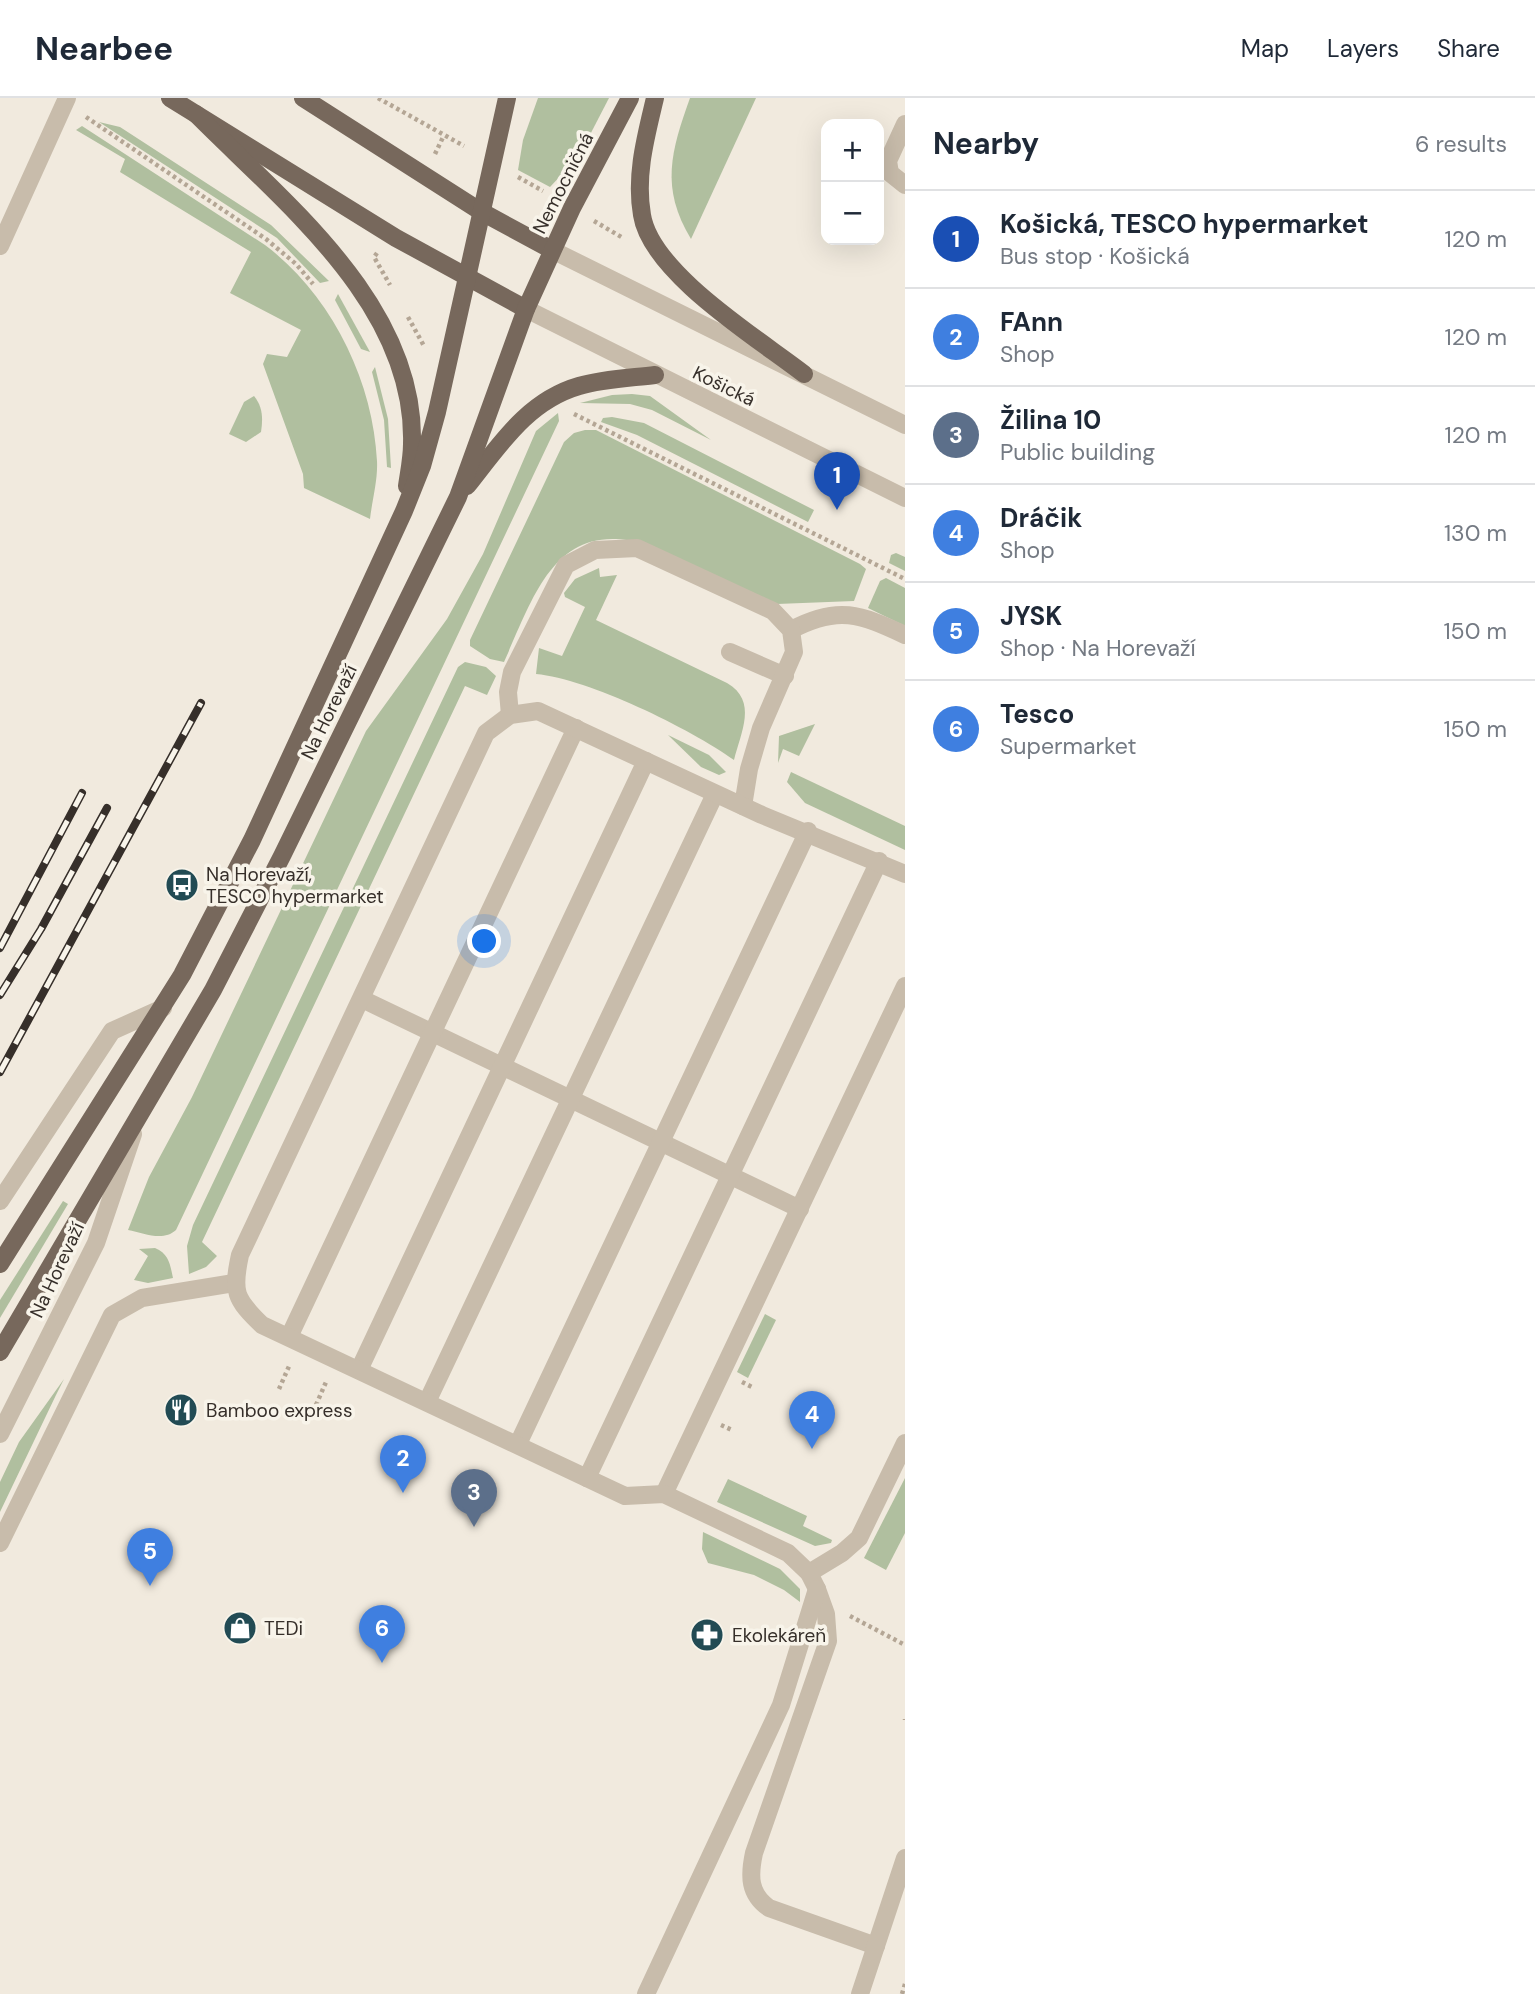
<!DOCTYPE html>
<html lang="en">
<head>
<meta charset="utf-8">
<style>
	body { margin:0; font-family:"DM Sans",sans-serif; background:#f6f6f7; color:#1f2937 }
	.controls { position:absolute; right:21px; top:21px; display:grid; overflow:hidden; border-radius:14px; box-shadow:0 7px 28px #0002 }
	.controls button { width:63px; height:63px; display:grid; place-items:center; padding:0; border:0; border-bottom:2px solid #e0e1e3; background:#fff; color:#1f2937; font:35px sans-serif }
	.you { position:absolute; left:485px; top:844px; width:24px; height:24px; margin:-18px; border:5px solid #fff; border-radius:50%; background:#1a73e8; box-shadow:0 0 0 10px #1a73e833 }
	.badge { display:grid; place-items:center; width:46px; height:46px; border-radius:50%; background:#224b54; color:#fff; font-size:23px; font-weight:700 }
	.pin { position:absolute; translate:-50% -58px; filter:drop-shadow(0 2px 4px #0008) }
	.pin::after { content:''; position:absolute; top:37px; width:24px; height:21px; background:inherit; clip-path:polygon(0 0,100% 0,50% 100%) }
	.list { margin:0; padding:0; list-style:none }
	h2 { display:flex; justify-content:space-between; align-items:center; height:91px; margin:0; padding:0 28px; font-size:30px }
	h2 small { font-size:23px; font-weight:400; color:#747a83 }
	.list li { display:grid; grid-template-columns:46px 1fr auto; gap:21px; align-items:center; box-sizing:border-box; height:98px; padding:0 28px; border-top:2px solid #e0e1e3 }
	.list b { display:block; font-size:26px; white-space:nowrap }
	.list p { margin:0; font-size:23px; white-space:nowrap; color:#747a83 }
	.list em { font-size:23px; font-style:normal; color:#747a83 }
	.map { position:relative; flex:none; width:905px; height:1896px; overflow:hidden }
	header { display:flex; align-items:center; gap:42px; box-sizing:border-box; height:98px; padding:0 35px; background:#fff; border-bottom:2px solid #e0e1e3 }
	header strong { font-size:33px }
	nav { display:flex; gap:38px; margin-inline-start:auto; font-size:24px }
	main { display:flex }
	aside { flex:1; background:#fff }
	.map>svg:first-child { display:block }
	.green { fill:#b0bf9f }
	.lines { fill:none; stroke-linecap:round; stroke-linejoin:round }
	.path { stroke:#b4a695; stroke-width:4.5; stroke-dasharray:3.5 3.5; stroke-linecap:butt }
	.service { stroke:#c8bcab; stroke-width:18 }
	.minor { stroke:#c8bcab; stroke-width:18 }
	.primary { stroke:#77685c; stroke-width:18 }
	.rail-casing { stroke:#362f2a; stroke-width:8 }
	.rail { stroke:#f8f4ea; stroke-width:5; stroke-dasharray:16; stroke-linecap:butt }
	.labels { text-anchor:middle; dominant-baseline:central; stroke-width:7; stroke-linejoin:round; paint-order:stroke }
	.street-label { font-size:19px; fill:#362f2a; stroke:#f8f4ea }
	.poi-label { font-size:19px; fill:#362f2a; stroke:#f8f4ea; text-anchor:start }
</style>
</head>
<body>
<header>
<strong>Nearbee</strong>
<nav><a>Map</a><a>Layers</a><a>Share</a></nav>
</header>
<main>
<div class="map">
<svg width="905" height="1896" viewBox="0 0 905 1896">
	<rect width="100%" height="100%" fill="#f1eade"/>
	<g class="green">
		<polygon points="538,0 609,0 579,58 550,89 518,72 523,42"/>
		<path d="M690,0H756L691,141C660,90 671,53 690,0Z"/>
		<polygon points="99,24 120,29 271,127 329,183 320,185 277,140"/>
		<path d="M82,28L265,147C330,196 373,281 377,363C378,382 372,403 370,421L304,390L303,376L263,266L267,256L287,259L301,232L230,195L251,154L120,74L125,61L76,32Z"/>
		<polygon points="338,196 370,254 361,251 335,202"/>
		<polygon points="375,269 388,321 391,370 387,369 384,322 372,274"/>
		<polygon points="632,296 650,298 711,342 652,312 630,306 580,305 612,297"/>
		<path d="M254,298C263,309 263,321 261,334L246,344L229,336L244,304Z"/>
		<path d="M558,315L559,323L176,1132C163,1144 144,1135 128,1132L149,1079L192,999L366,633L447,521L483,456L536,333Z"/>
		<polygon points="612,319 644,325 814,412 808,424 637,337 601,324 603,320"/>
		<path d="M585,332H596L860,466L866,471L854,503L777,506L648,447C556,419 535,496 504,564L490,561L470,548V542L564,344L574,335Z"/>
		<polygon points="896,455 905,459 905,473 889,465 891,457"/>
		<path d="M599,470L600,479L617,477L596,522L727,585C758,603 741,634 734,662C689,630 589,581 536,576L539,550L562,558L585,509L565,499L564,495L575,481Z"/>
		<polygon points="886,480 905,490 905,528 868,510 880,483"/>
		<polygon points="465,564 486,569 496,578 487,597 465,588 202,1144 217,1158 206,1169 189,1176 187,1148 193,1127 458,569"/>
		<polygon points="815,626 799,658 783,651 778,665 779,638"/>
		<polygon points="668,637 709,657 726,674 719,677 701,669"/>
		<polygon points="791,674 905,728 905,752 805,705 787,684"/>
		<polygon points="63,1103 68,1106 0,1220 0,1202"/>
		<path d="M155,1150C169,1156 170,1166 173,1180L148,1185L134,1182L148,1158L139,1151Z"/>
		<polygon points="765,1216 776,1222 748,1280 737,1274"/>
		<polygon points="64,1281 56,1297 0,1414 0,1384 19,1344"/>
		<polygon points="905,1380 905,1435 886,1472 864,1460"/>
		<polygon points="728,1381 807,1418 803,1428 832,1442 831,1445 815,1448 717,1404"/>
		<polygon points="703,1434 780,1471 800,1491 800,1504 784,1492 754,1477 708,1465 702,1451"/>
	</g>
	<g class="lines">
		<g class="path">
			<polyline points="378,0 464,48"/>
			<polyline points="86,19 266,141 296,166 313,186"/>
			<polyline points="435,56 444,37"/>
			<polyline points="518,79 543,93"/>
			<polyline points="594,123 623,140"/>
			<polyline points="377,155 374,159 390,187"/>
			<polyline points="408,219 424,248"/>
			<polyline points="574,316 905,481"/>
			<polyline points="742,1284 752,1289"/>
			<polyline points="279,1291 290,1266"/>
			<polyline points="316,1307 326,1284"/>
			<polyline points="721,1327 732,1332"/>
			<polyline points="850,1518 905,1547"/>
			<polyline points="905,1621 905,1622"/>
			<polyline points="902,1896 905,1886"/>
		</g>
		<g class="service">
			<polyline points="905,26 888,63 890,75 905,87"/>
			<polyline points="0,148 67,0"/>
			<path d="M791,532C838,507 860,516 905,537"/>
			<polyline points="730,554 785,578"/>
			<polyline points="510,617 508,594 512,574 566,467 595,452 637,450 773,513 791,532 794,554 761,630 749,671 743,708"/>
			<polyline points="362,901 800,1111"/>
			<polyline points="289,1239 576,630"/>
			<polyline points="359,1272 646,663"/>
			<polyline points="427,1304 715,696"/>
			<polyline points="518,1346 808,733"/>
			<polyline points="587,1380 879,763"/>
			<polyline points="664,1396 905,888"/>
			<polyline points="0,1445 112,1217 142,1200 234,1185"/>
			<polyline points="809,1475 842,1455 859,1440 905,1345"/>
			<path d="M876,1848L769,1810C749,1796 749,1778 754,1755L828,1543L826,1516L817,1491L809,1475L788,1455L664,1396L625,1398L262,1227C235,1201 232,1194 240,1157L486,635L510,617L538,613L762,717L905,776"/>
			<polyline points="646,1896 781,1607 817,1491"/>
			<polyline points="860,1896 905,1760"/>
		</g>
		<g class="minor">
			<polyline points="552,152 905,327"/>
			<polyline points="526,211 905,400"/>
			<polyline points="0,1103 112,933 163,910"/>
			<polyline points="0,1336 96,1145 133,1036"/>
		</g>
		<g class="primary">
			<polyline points="170,0 396,140 526,211"/>
			<polyline points="303,0 480,113 552,152"/>
			<path d="M655,0C646,38 635,77 642,117C651,175 759,241 804,276"/>
			<path d="M196,16C284,105 416,207 412,346C412,360 409,374 407,388"/>
			<path d="M467,388C499,348 527,303 579,288C603,281 630,280 655,277"/>
			<polyline points="0,1166 182,877 252,742 404,413 422,368 437,314 507,0"/>
			<polyline points="0,1254 213,892 282,758 458,399 526,211 572,110 630,0"/>
		</g>
		<defs>
			<g id="rail">
				<polyline points="0,850 82,695"/>
				<polyline points="0,897 41,831 107,710"/>
				<polyline points="0,974 201,605"/>
			</g>
		</defs>
		<use href="#rail" class="rail-casing"/>
		<use href="#rail" class="rail"/>
	</g>
	<defs>
		<symbol id="bus-disc" viewBox="-11 -11 22 22"><circle r="9.5" fill="#224b54" stroke="#f8f4ea"/><path d="M-5-6H5V4H4V6H2V4H-2V6H-4V4H-5ZM-3.5-4V0h7V-4ZM-3.5 1.2v1.5H-2V1.2ZM2 1.2v1.5H3.5V1.2Z" fill="#fff"/></symbol>
		<symbol id="restaurant-disc" viewBox="-11 -11 22 22"><circle r="9.5" fill="#224b54" stroke="#f8f4ea"/><path d="M-5-6h1v4h1v-4h1v4h1v-4h1v5L-1.5 .5V6h-2V.5L-5-1ZM5-6V6H3V1.5H1.5Q1.5-4 5-6Z" fill="#fff"/></symbol>
		<symbol id="shop-disc" viewBox="-11 -11 22 22"><circle r="9.5" fill="#224b54" stroke="#f8f4ea"/><path d="M-5-2.5h2.3a2.7 3.5 0 0 1 5.4 0H5L5.5 6h-11ZM-1.5-2.5h3a1.5 2.3 0 0 0-3 0Z" fill="#fff"/></symbol>
		<symbol id="pharmacy-disc" viewBox="-11 -11 22 22"><circle r="9.5" fill="#224b54" stroke="#f8f4ea"/><path d="M-2-6h4v4h4v4h-4v4h-4v-4h-4v-4h4Z" fill="#fff"/></symbol>
	</defs>
	<g fill-rule="evenodd">
		<use href="#bus-disc" x="163" y="768" width="38" height="38"/>
		<use href="#restaurant-disc" x="162" y="1293" width="38" height="38"/>
		<use href="#shop-disc" x="221" y="1511" width="38" height="38"/>
		<use href="#pharmacy-disc" x="688" y="1518" width="38" height="38"/>
	</g>
	<g class="labels">
		<g class="street-label">
			<text transform="translate(563 85) rotate(-63)">Nemocničná</text>
			<text transform="translate(724 288) rotate(26)">Košická</text>
			<text transform="translate(329 614) rotate(-64)">Na Horevaží</text>
			<text transform="translate(57 1172) rotate(-65)">Na Horevaží</text>
		</g>
		<g class="poi-label">
			<text x="206" y="776">Na Horevaží,<tspan x="206" dy="22">TESCO hypermarket</tspan></text>
			<text x="206" y="1312">Bamboo express</text>
			<text x="264" y="1530">TEDi</text>
			<text x="732" y="1537">Ekolekáreň</text>
		</g>
	</g>
</svg>
<div class="controls">
<button>+</button>
<button>−</button>
</div>
<div class="you"></div>
<div class="pin badge" style="left:837px;top:412px;background:#1a4fb4">1</div>
<div class="pin badge" style="left:403px;top:1395px;background:#3f7fe0">2</div>
<div class="pin badge" style="left:474px;top:1429px;background:#5c6f8a">3</div>
<div class="pin badge" style="left:812px;top:1351px;background:#3f7fe0">4</div>
<div class="pin badge" style="left:150px;top:1488px;background:#3f7fe0">5</div>
<div class="pin badge" style="left:382px;top:1565px;background:#3f7fe0">6</div>
</div>
<aside>
<h2>Nearby<small>6 results</small></h2>
<ul class="list">
<li><span class="badge" style="background:#1a4fb4">1</span><div><b>Košická, TESCO hypermarket</b><p>Bus stop · Košická</p></div><em>120 m</em></li>
<li><span class="badge" style="background:#3f7fe0">2</span><div><b>FAnn</b><p>Shop</p></div><em>120 m</em></li>
<li><span class="badge" style="background:#5c6f8a">3</span><div><b>Žilina 10</b><p>Public building</p></div><em>120 m</em></li>
<li><span class="badge" style="background:#3f7fe0">4</span><div><b>Dráčik</b><p>Shop</p></div><em>130 m</em></li>
<li><span class="badge" style="background:#3f7fe0">5</span><div><b>JYSK</b><p>Shop · Na Horevaží</p></div><em>150 m</em></li>
<li><span class="badge" style="background:#3f7fe0">6</span><div><b>Tesco</b><p>Supermarket</p></div><em>150 m</em></li>
</ul>
</aside>
</main>
</body>
</html>
